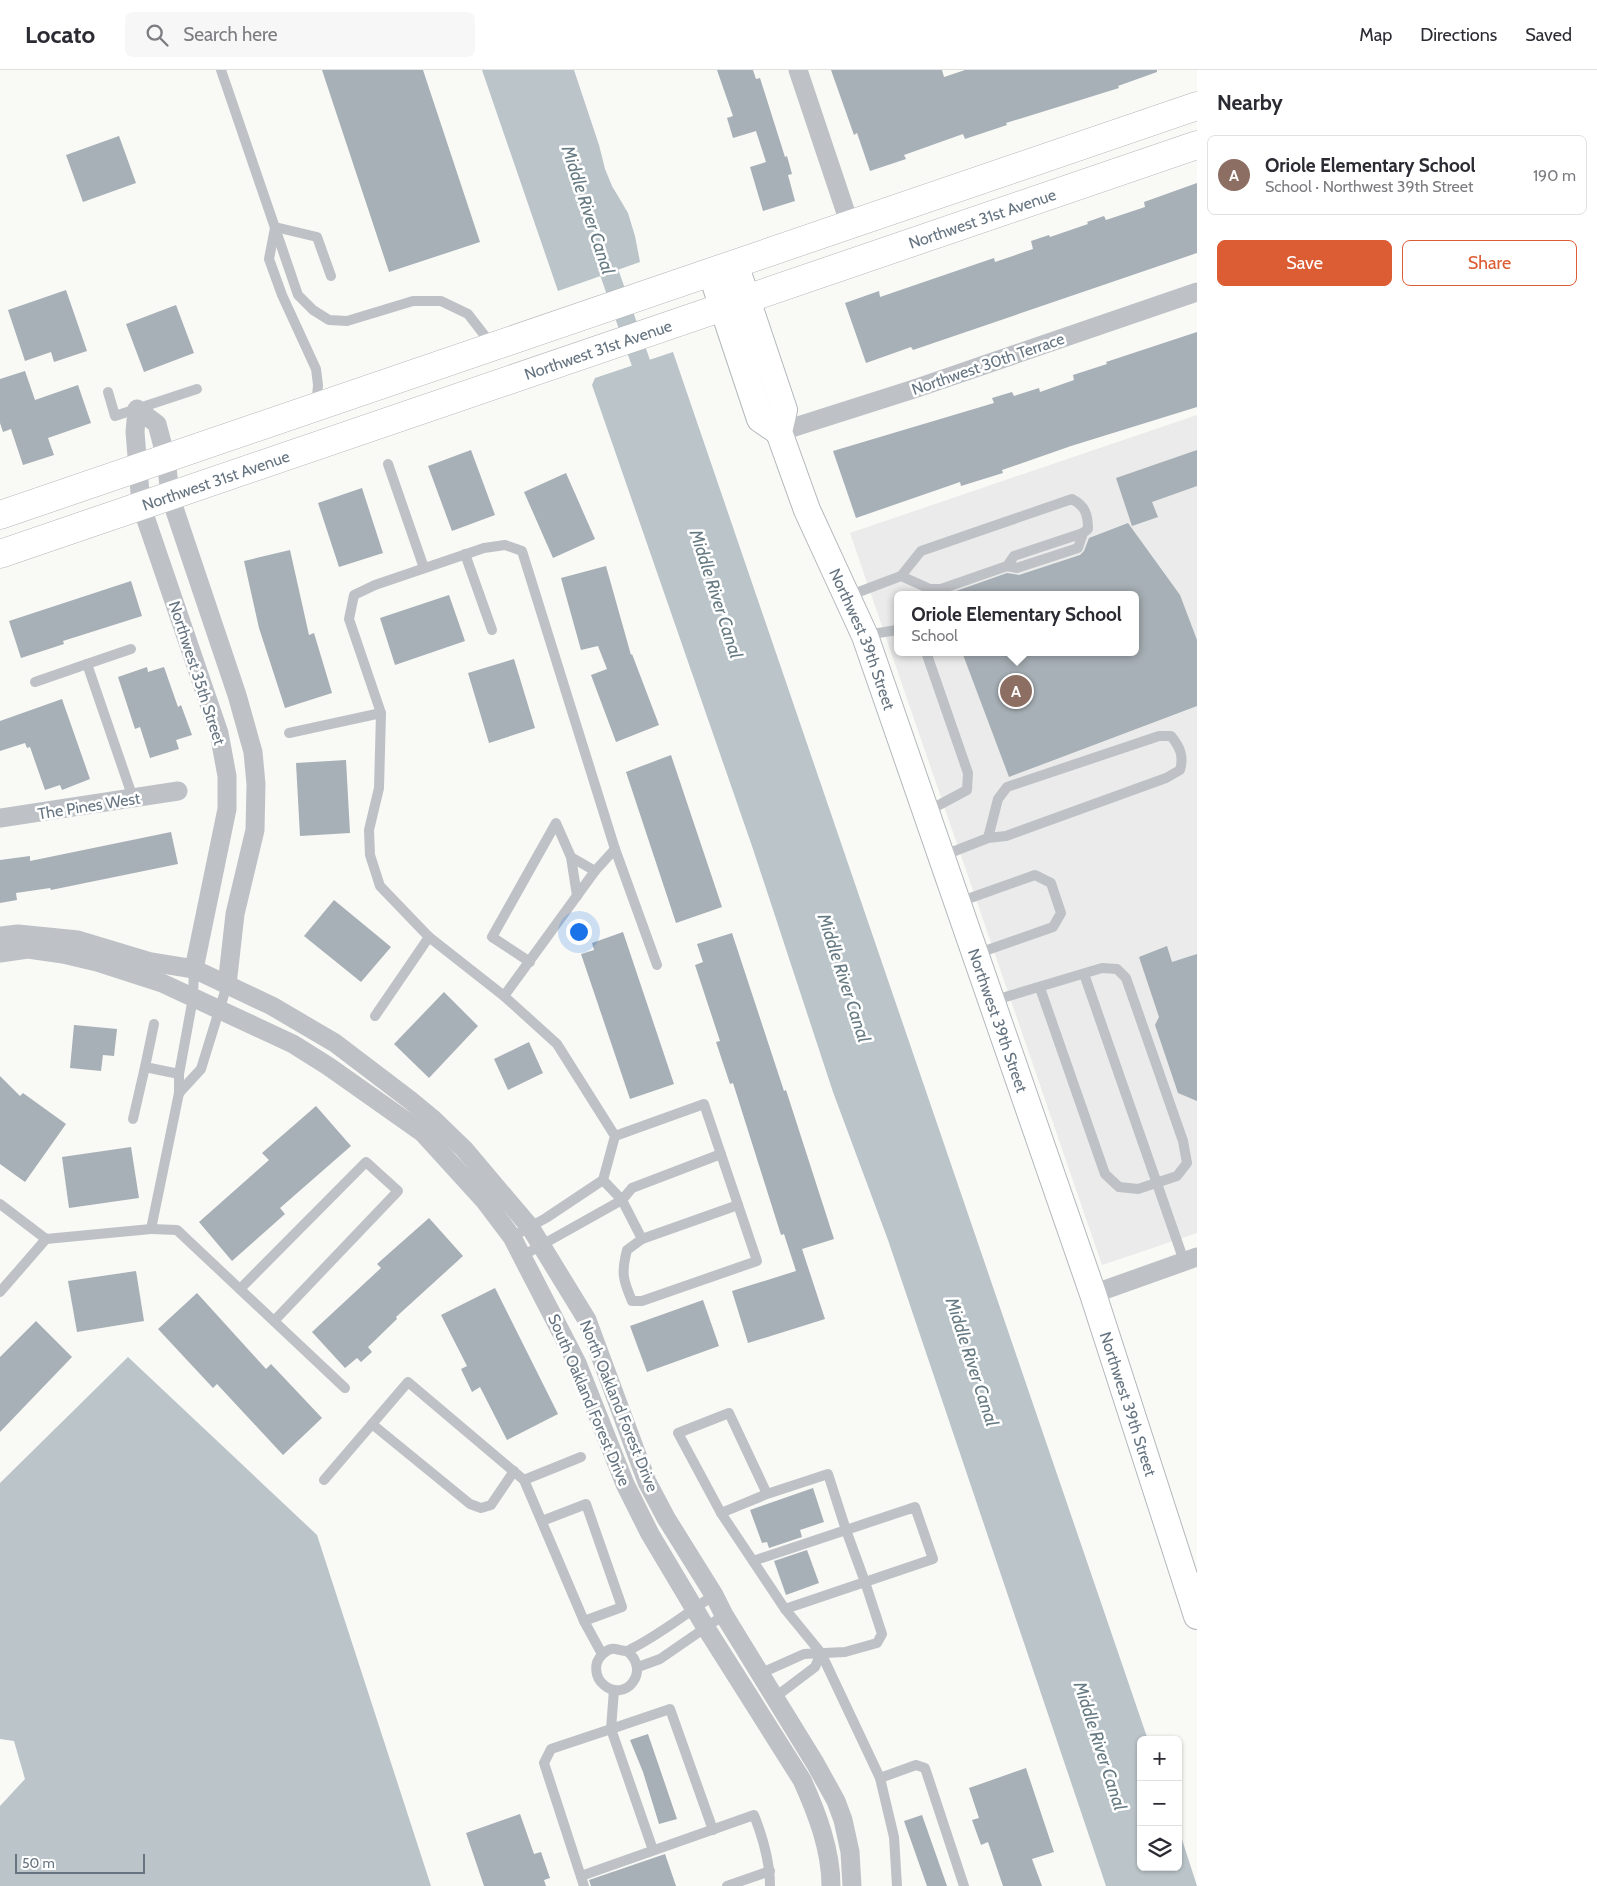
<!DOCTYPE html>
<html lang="en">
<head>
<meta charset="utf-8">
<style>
	body { margin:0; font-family:Cabin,sans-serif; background:#f7f7f7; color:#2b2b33 }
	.controls { position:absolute; right:15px; bottom:15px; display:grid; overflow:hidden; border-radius:8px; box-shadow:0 1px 4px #0004 }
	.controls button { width:45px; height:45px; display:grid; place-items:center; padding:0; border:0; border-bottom:1px solid #e1e1e2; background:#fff; color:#2b2b33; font:25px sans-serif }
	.scale { position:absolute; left:15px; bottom:12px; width:130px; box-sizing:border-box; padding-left:5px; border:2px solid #657480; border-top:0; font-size:14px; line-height:18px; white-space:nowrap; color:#657480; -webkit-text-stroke:4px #fff; paint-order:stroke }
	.you { position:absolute; left:578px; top:861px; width:18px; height:18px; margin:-12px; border:4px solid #fff; border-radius:50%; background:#1a73e8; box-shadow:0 0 0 8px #1a73e833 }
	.badge { display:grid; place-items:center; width:32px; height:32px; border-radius:50%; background:#dc5c33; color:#fff; font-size:16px; font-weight:700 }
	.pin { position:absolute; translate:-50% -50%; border:2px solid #fff; box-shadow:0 1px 5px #0006 }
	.popup { position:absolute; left:894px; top:521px; width:245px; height:65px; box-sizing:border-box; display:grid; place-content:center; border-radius:8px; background:#fff; filter:drop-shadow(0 1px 4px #0005); font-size:16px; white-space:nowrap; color:#7c7c81 }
	.popup b { font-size:19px; color:#2b2b33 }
	.popup::after { content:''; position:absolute; left:50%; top:100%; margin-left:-10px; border:10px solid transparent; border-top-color:#fff }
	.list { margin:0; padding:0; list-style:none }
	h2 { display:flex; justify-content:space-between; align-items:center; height:65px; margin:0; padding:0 20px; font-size:21px }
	h2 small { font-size:16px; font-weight:400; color:#7c7c81 }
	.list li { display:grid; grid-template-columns:32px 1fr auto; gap:15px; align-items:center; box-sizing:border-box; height:80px; margin:0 10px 10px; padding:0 10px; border:1px solid #e1e1e2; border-radius:8px }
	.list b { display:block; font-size:19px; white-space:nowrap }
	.list p { margin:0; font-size:16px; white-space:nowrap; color:#7c7c81 }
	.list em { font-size:16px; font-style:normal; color:#7c7c81 }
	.actions { display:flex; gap:10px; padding:15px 20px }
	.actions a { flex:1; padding:11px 0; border:1px solid #dc5c33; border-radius:8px; text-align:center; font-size:18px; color:#dc5c33 }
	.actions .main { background:#dc5c33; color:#fff }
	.icon { flex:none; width:28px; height:28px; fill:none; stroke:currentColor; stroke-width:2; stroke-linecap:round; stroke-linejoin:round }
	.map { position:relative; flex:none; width:1197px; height:1816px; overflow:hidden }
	header { display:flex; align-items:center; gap:30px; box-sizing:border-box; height:70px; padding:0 25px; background:#fff; border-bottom:1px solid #e1e1e2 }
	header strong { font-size:24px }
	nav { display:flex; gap:28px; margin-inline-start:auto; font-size:18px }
	.search { width:350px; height:45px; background:#f7f7f7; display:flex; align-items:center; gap:12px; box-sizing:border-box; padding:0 18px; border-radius:8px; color:#7c7c81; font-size:19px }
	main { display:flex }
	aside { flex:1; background:#fff }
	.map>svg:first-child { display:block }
	.built { fill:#eaebea; fill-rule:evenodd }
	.water { fill:#bac4c9 }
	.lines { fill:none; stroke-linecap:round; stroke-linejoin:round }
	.canal { stroke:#bac4c9; stroke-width:19 }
	.building { fill:#a7b0b6 }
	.secondary-casing { stroke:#b3b8bd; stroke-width:28 }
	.primary-casing { stroke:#b2b7bb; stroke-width:29 }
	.lane { stroke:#bec2c6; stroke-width:10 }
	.street { stroke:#bec2c6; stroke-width:19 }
	.secondary { stroke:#fff; stroke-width:26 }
	.primary { stroke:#fff; stroke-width:28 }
	.labels { text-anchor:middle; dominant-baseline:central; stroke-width:5; stroke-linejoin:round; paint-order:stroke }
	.street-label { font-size:16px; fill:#657480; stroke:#fff }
	.water-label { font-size:18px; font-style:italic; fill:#657981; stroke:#fff }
</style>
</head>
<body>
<header>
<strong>Locato</strong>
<div class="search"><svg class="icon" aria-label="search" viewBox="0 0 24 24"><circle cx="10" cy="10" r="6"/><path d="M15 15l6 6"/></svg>Search here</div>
<nav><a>Map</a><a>Directions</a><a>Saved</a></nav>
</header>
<main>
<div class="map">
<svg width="1197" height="1816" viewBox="0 0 1197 1816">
	<rect width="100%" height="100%" fill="#f9f9f6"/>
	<path class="built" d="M1197,345V1163L1102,1195L850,463ZM897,525H1135V582H897Z"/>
	<g class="water">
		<polygon points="482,0 574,0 599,75 605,99 612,116 628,143 635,166 640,192 558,221"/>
		<polygon points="673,282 1148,1670 1141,1670 1141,1797 1178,1797 1178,1757 1197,1816 1106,1816 888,1170 833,1022 753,779 592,315 595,308"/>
		<polygon points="128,1287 317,1465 431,1816 0,1816 0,1736 25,1709 14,1671 0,1669 0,1413"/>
	</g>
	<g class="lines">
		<polyline class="canal" points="601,179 649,316"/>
	</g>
	<g class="building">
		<polygon points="322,0 423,0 480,172 389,202"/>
		<polygon points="717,0 753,0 756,9 760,8 785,87 787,86 792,104 788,105 795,131 763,141 750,97 766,92 756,61 733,68 727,48 733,46"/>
		<polygon points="831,0 942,0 944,7 965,0 1157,0 1157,2 1118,16 1119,18 1006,53 1007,55 965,69 963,64 904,85 906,89 870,101 857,63 854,65"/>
		<polygon points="119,66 136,113 83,132 66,85"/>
		<polygon points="1197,113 1197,183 913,280 911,277 866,293 845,233 879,221 880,227 994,188 995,192 1033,179 1031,171 1049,165 1050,167 1088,154 1087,152 1104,146 1106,150 1145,137 1144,132"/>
		<polygon points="66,220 87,281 54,292 51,282 25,291 8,240"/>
		<polygon points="176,235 194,283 144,302 126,254"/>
		<polygon points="1197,262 1197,337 1071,376 1002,400 1003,403 961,416 960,412 856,448 833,381 994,333 992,328 1012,322 1014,326 1039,318 1040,322 1074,310 1073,305 1107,294 1106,292"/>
		<polygon points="25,301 35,330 78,315 91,353 48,368 54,385 23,395 11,359 3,362 0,353 0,309"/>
		<polygon points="471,380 495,445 452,461 428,396"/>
		<polygon points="1197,380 1197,416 1152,432 1158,447 1132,456 1116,408"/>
		<polygon points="566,403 595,469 553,488 524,422"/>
		<polygon points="362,418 383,483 339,497 318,433"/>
		<polygon points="1128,453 1180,525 1197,570 1197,636 1009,707 962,582 1135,582 1135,525 945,525 1007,503 1019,505 1080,485 1084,481 1089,468"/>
		<polygon points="290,480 309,565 314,563 332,623 285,638 259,558 244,491"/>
		<polygon points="606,496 631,585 632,584 659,655 616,672 591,605 607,599 598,576 581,580 561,508"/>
		<polygon points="131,511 142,546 63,571 64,574 21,588 9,551"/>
		<polygon points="449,525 465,571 395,595 380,548"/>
		<polygon points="514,589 535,658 489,673 468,603"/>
		<polygon points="147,597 148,602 164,597 178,637 181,635 192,665 176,670 179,679 150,688 140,657 135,659 118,607"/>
		<polygon points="62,629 90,709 62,720 60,715 45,720 30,677 27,678 25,673 0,681 0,651"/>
		<polygon points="671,685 722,837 676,853 626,702"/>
		<polygon points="346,690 350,763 300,766 296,693"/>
		<polygon points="171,762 178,794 51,820 50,818 16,823 17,830 0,833 0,790 30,786 30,791"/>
		<polygon points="334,830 391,877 361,912 304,866"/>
		<polygon points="623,862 674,1014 630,1029 581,884 594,880 592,873"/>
		<polygon points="732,863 784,1021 786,1020 834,1169 802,1179 825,1249 748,1273 732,1221 796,1201 784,1164 781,1165 733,1013 730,1014 716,972 720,971 695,895 703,892 697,874"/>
		<polygon points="1167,876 1172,892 1197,884 1197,1031 1178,1023 1155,955 1159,947 1139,887"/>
		<polygon points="444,922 478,956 429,1008 394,974"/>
		<polygon points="74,955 117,959 114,986 103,985 101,1001 70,998"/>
		<polygon points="529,972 543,1003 508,1020 494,989"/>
		<polygon points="0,1006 20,1026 23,1023 66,1054 25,1112 0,1094"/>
		<polygon points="316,1036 351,1076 280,1138 285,1144 232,1191 199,1152 269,1090 262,1083"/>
		<polygon points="131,1077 139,1128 69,1138 62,1087"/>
		<polygon points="429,1148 463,1186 396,1247 397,1249 368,1277 372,1282 361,1292 357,1288 345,1298 312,1262 381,1198 377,1194"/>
		<polygon points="136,1201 144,1251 77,1262 68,1211"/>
		<polygon points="495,1218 558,1344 507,1370 480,1317 472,1322 461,1299 467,1296 441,1245"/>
		<polygon points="197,1223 266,1299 271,1294 322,1348 283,1385 217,1314 213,1318 158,1259"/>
		<polygon points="703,1230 719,1276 647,1302 630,1256"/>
		<polygon points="36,1251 72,1287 0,1362 0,1287"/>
		<polygon points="813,1418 824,1452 800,1460 802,1467 769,1478 767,1472 762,1473 750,1440"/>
		<polygon points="807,1480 819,1513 786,1525 774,1491"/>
		<polygon points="648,1664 677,1749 659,1754 643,1702 630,1670"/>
		<polygon points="1026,1698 1054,1782 1032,1789 1042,1816 1003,1816 988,1772 981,1775 972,1750 979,1748 969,1718"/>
		<polygon points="520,1744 534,1784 541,1782 550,1808 544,1810 546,1816 484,1816 466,1763"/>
		<polygon points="922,1745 947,1816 927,1816 904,1751"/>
		<polygon points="665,1784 676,1816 591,1816 589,1810"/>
	</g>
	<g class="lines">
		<defs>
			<g id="secondary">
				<path id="s1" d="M735,194L784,340L779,362L807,440L865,566L1093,1224L1197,1546"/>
				<polyline points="711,202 760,349 779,362"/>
			</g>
			<g id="primary">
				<polyline points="0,445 1197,36"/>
				<path id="s2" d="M0,484L1197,75"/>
			</g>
		</defs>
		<use href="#secondary" class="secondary-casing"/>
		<use href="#primary" class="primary-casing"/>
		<g class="lane">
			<polyline points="221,0 298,225 313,240 329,250 347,251 413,231 441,231 468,244 492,275"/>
			<polyline points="275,157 317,167 331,206"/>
			<polyline points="275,158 269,189 282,225 316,299 318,315 317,327 314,335"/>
			<polyline points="108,322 115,346 197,319"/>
			<polyline points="388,394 424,498"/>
			<polyline points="465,484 492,560"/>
			<polyline points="1007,496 1017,498 1078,478 1083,463"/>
			<path d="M848,526L901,506L921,481L1072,429C1085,436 1088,444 1088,459L1083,463L1014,486L1007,496L941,519H930L901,506"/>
			<polyline points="866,565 897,560"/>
			<polyline points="131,579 87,594 133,728"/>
			<polyline points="926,582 968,703 967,720 926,742"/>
			<polyline points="35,612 87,594"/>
			<polyline points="289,663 381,643"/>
			<path d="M942,786L988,768L1006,766L1166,708L1180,700C1184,686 1180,677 1171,666H1159L1007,717L998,729L988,768"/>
			<polyline points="571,787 577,826"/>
			<polyline points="959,832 1035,805 1051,813 1061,843 1053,857 976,884"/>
			<polyline points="530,892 492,867 556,753 571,787 595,801"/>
			<polyline points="194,899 193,928 179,1004 179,1023 201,999 227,915"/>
			<polyline points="1084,904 1184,1191"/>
			<polyline points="504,926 595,801 615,779"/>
			<polyline points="992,931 1102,898 1117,899 1126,908 1183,1071 1187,1093 1177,1106 1138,1119 1119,1117 1105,1104 1040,918"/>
			<polyline points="375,946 429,867"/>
			<polyline points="154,954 145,997 179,1004"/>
			<polyline points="179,1023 151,1159 177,1160 345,1318"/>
			<polyline points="133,1049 145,997"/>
			<path d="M615,1066L704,1034L757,1191L642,1231H632C623,1210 621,1203 627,1180L642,1169L622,1130L603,1110L615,1066L557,974L504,926L429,867L380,816L370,785L369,760L379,718L381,643L349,549L354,525L375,515L484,478L505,475L522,481L615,779L657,895"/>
			<polyline points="0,1134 46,1169 151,1159"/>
			<polyline points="512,1167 546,1148 603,1110"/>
			<polyline points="642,1169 738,1135"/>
			<polyline points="522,1186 622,1130 632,1118 721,1084"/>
			<polyline points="240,1219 366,1092 398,1121 274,1251"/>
			<polyline points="0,1222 46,1169"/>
			<polyline points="372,1354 470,1434 481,1438 491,1435 514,1401"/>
			<polyline points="324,1410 408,1312 524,1410 584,1551 602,1584"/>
			<polyline points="524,1410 581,1387"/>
			<polyline points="721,1443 785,1539 821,1583 880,1708 894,1767 897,1816"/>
			<polyline points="542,1451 586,1434 622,1537 584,1551"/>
			<polyline points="753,1491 846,1460 828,1404 767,1424 729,1343 678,1363 721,1443 767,1424"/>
			<path d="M627,1581C652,1601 625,1633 604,1615C595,1608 593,1593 602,1585C612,1574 617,1581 627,1581C629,1581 631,1579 633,1578C662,1563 687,1543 714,1525"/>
			<polyline points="638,1597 660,1589 724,1545"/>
			<polyline points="759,1604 804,1584 845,1582 877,1573 882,1564 865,1512 933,1489 915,1437 846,1460 865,1512 785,1539"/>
			<polyline points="774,1628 815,1597 821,1583"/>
			<polyline points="880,1708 916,1695 925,1698 964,1816"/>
			<polyline points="653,1780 611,1659 670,1639 713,1760"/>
			<path d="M581,1806L754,1745C763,1768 770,1791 770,1816"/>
			<polyline points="584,1816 544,1693 551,1679 611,1659 614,1620"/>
			<polyline points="727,1816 770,1801"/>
		</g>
		<g class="street">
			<polyline points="798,0 850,155"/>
			<polyline points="779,362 914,319 1197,222"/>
			<polyline points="0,748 178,721"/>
			<polyline points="0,866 18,864 78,870 151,892 194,899 272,936 335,973 410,1030 433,1049 464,1079 530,1157 587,1250 647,1412 666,1448 714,1525 724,1545 815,1693 836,1731 843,1750 850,1782 852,1816"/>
			<path d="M0,883L28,879L63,884L97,892L162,913L293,974L328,996L423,1063L484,1130L512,1167L577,1293L625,1414L650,1464L706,1558L802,1710C817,1743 831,1780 831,1816"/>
			<polyline points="194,899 227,739 227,706 219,663 141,435 135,362 137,339 157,354 166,388 170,426 237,625 253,682 256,714 255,760 235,844 227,915"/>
			<polyline points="1093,1224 1197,1187"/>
		</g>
		<use href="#secondary" class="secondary"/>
		<use href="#primary" class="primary"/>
	</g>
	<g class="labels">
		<g class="street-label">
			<text stroke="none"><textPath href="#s2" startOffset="1038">Northwest 31st Avenue</textPath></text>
			<text stroke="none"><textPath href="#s2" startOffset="632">Northwest 31st Avenue</textPath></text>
			<text transform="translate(988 294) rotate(-19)">Northwest 30th Terrace</text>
			<text stroke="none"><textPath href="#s2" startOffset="228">Northwest 31st Avenue</textPath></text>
			<text stroke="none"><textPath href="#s1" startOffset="400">Northwest 39th Street</textPath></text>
			<text transform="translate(197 603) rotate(72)">Northwest 35th Street</text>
			<text transform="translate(89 736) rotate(-9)">The Pines West</text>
			<text stroke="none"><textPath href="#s1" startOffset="805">Northwest 39th Street</textPath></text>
			<text transform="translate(589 1330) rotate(67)">South Oakland Forest Drive</text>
			<text stroke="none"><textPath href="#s1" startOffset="1210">Northwest 39th Street</textPath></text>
			<text transform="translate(619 1336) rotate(68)">North Oakland Forest Drive</text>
		</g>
		<g class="water-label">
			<text transform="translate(588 140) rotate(72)">Middle River Canal</text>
			<text transform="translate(716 524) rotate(72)">Middle River Canal</text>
			<text transform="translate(844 908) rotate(72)">Middle River Canal</text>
			<text transform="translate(972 1292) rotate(72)">Middle River Canal</text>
			<text transform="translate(1100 1676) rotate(72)">Middle River Canal</text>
		</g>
	</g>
</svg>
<div class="controls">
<button>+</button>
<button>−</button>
<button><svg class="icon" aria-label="layers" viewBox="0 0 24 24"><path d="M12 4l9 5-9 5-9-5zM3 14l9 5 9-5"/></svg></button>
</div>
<div class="scale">50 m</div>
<div class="you"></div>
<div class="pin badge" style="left:1016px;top:621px;background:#8d6e63">A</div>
<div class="popup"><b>Oriole Elementary School</b>School</div>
</div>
<aside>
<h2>Nearby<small></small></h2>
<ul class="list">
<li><span class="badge" style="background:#8d6e63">A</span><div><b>Oriole Elementary School</b><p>School · Northwest 39th Street</p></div><em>190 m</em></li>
</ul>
<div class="actions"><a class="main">Save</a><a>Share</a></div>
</aside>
</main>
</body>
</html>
